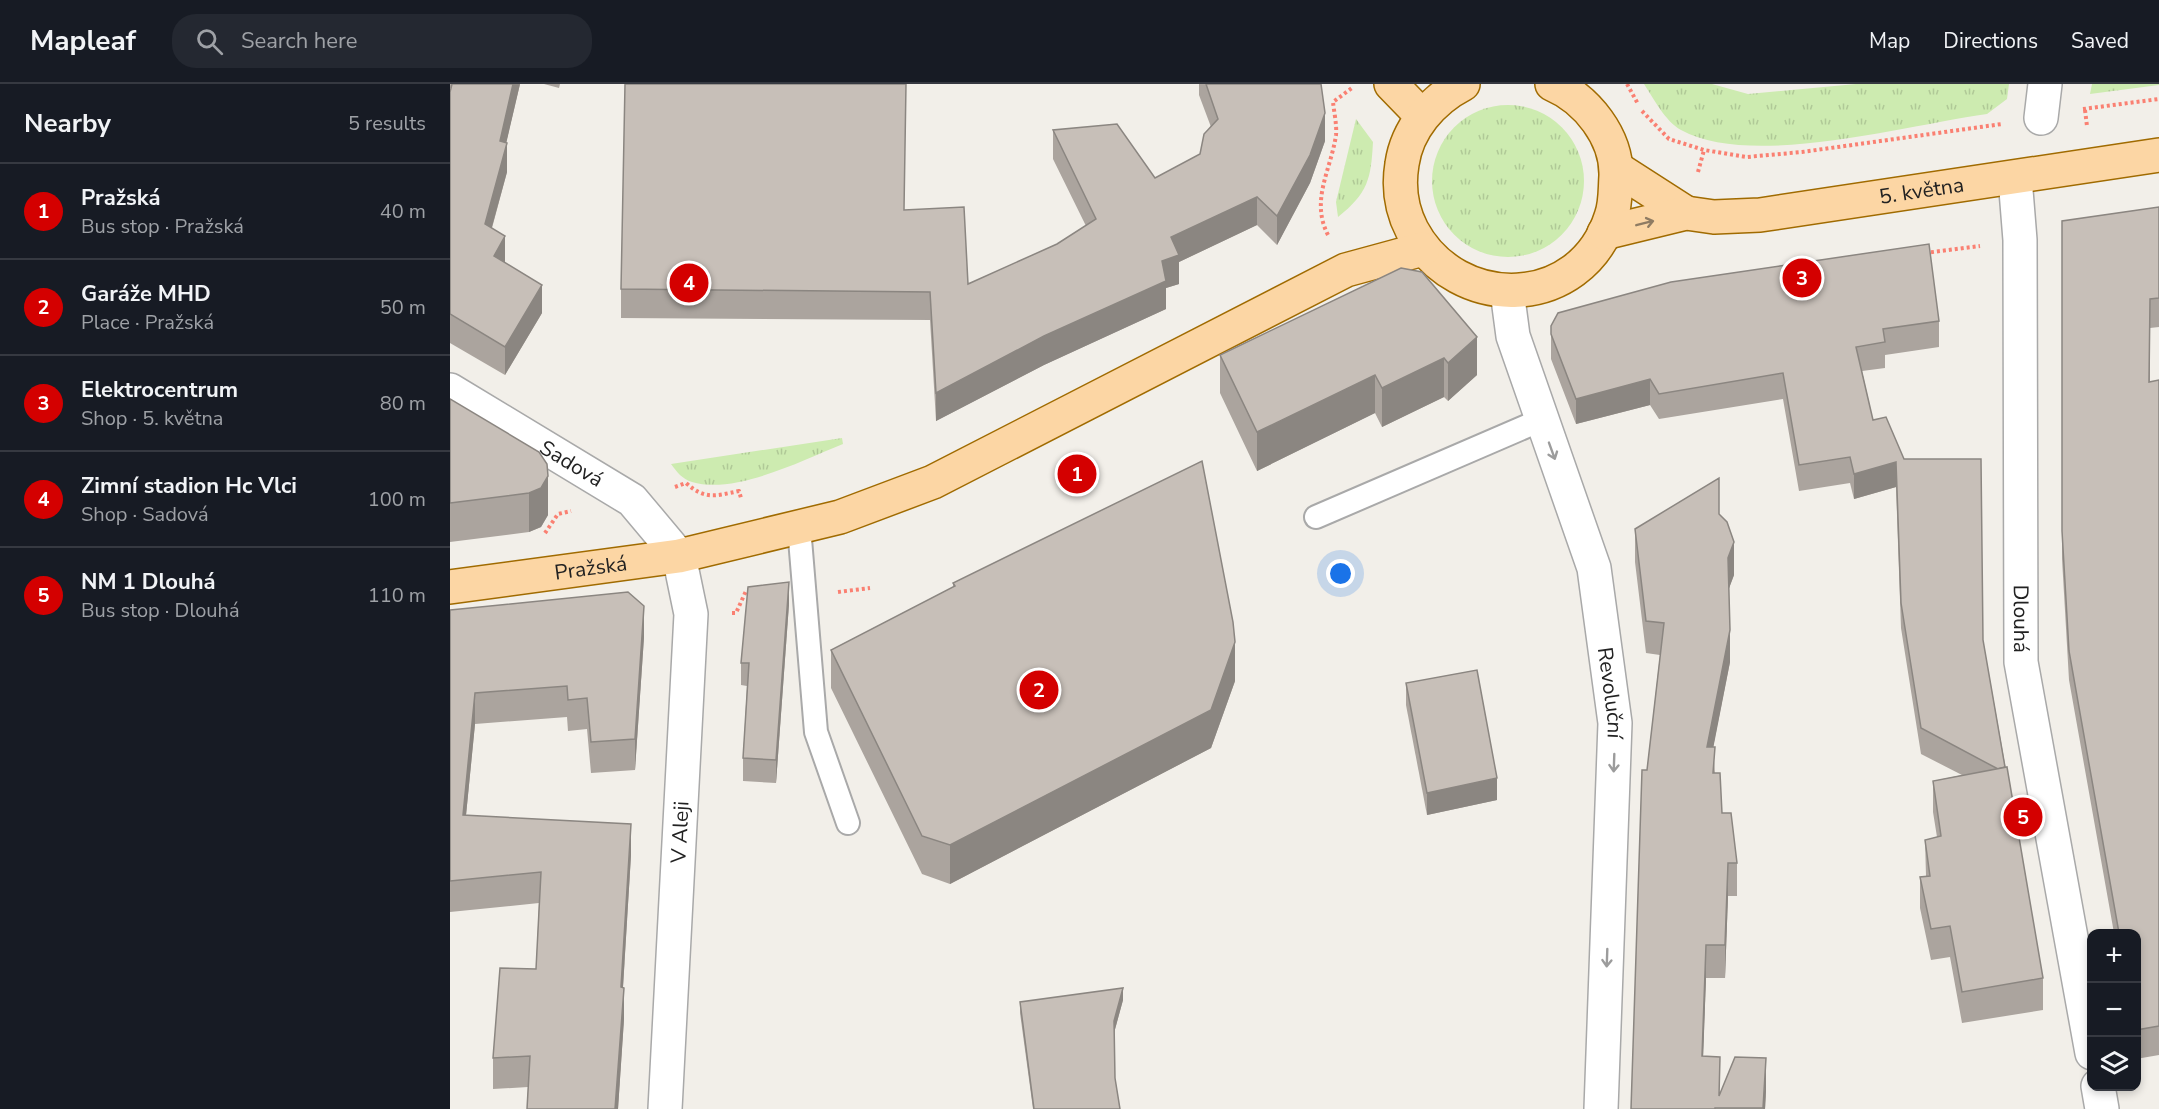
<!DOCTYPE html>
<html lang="en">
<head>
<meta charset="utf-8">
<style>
	body { margin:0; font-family:"Nunito Sans",sans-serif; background:#242831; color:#f1f3f6 }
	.controls { position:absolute; right:18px; bottom:18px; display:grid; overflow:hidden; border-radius:12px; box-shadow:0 3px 9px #0003 }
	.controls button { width:54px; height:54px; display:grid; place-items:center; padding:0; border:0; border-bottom:2px solid #363941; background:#171b24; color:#f1f3f6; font:30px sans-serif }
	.you { position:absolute; left:891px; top:490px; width:21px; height:21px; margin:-15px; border:4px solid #fff; border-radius:50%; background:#1a73e8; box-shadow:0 0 0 9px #1a73e833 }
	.badge { display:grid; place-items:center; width:39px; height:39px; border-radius:50%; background:#d40000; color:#fff; font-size:20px; font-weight:700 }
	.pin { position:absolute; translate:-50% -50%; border:3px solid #fff; box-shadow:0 2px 6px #0006 }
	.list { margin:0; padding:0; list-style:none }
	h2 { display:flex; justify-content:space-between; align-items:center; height:78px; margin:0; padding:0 24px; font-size:26px }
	h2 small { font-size:20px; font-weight:400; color:#9ea1a6 }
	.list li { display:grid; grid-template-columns:39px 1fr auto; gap:18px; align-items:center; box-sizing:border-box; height:96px; padding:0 24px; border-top:2px solid #363941 }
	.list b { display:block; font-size:22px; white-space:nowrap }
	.list p { margin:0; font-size:20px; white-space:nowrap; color:#9ea1a6 }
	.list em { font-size:20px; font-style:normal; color:#9ea1a6 }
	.icon { flex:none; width:33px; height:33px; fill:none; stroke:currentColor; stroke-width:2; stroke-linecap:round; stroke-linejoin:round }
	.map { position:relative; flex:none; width:1709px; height:1025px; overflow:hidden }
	header { display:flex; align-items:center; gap:36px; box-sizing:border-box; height:84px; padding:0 30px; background:#171b24; border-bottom:2px solid #363941 }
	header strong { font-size:28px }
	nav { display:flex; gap:33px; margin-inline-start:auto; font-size:21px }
	.search { width:420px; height:54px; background:#242831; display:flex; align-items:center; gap:15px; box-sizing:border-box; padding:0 21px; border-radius:24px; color:#9ea1a6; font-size:22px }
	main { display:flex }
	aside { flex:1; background:#171b24 }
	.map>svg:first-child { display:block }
	.grass { fill:url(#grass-tufts) }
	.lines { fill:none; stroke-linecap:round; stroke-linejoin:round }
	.service-casing { stroke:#a9a9a9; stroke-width:26 }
	.pedestrian-casing { stroke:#a9a9a9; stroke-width:36 }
	.minor-casing { stroke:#a9a9a9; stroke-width:36 }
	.primary-casing { stroke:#a06b00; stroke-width:36 }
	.path { stroke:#fa8072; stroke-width:4; stroke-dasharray:3 3; stroke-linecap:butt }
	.service { stroke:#fff; stroke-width:22 }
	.pedestrian { stroke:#fff; stroke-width:33 }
	.minor { stroke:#fff; stroke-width:33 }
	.primary { stroke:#fcd6a4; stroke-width:33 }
	.wall { fill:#aba49e }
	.shaded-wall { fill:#8b8681 }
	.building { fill:#c7bfb8; stroke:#8b8681; stroke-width:1.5 }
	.oneway { stroke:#8f7c63 }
	.oneway2 { stroke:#9c9c9c }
	.labels { text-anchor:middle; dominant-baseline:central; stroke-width:4.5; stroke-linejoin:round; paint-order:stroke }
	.street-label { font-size:21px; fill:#222; stroke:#fff }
</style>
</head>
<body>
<header>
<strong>Mapleaf</strong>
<div class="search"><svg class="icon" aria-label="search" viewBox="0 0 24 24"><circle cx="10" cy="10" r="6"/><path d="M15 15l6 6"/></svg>Search here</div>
<nav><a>Map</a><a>Directions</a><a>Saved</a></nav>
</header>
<main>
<aside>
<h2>Nearby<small>5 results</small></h2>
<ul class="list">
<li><span class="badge">1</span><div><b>Pražská</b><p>Bus stop · Pražská</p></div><em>40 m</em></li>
<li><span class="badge">2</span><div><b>Garáže MHD</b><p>Place · Pražská</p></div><em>50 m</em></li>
<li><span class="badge">3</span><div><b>Elektrocentrum</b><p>Shop · 5. května</p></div><em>80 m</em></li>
<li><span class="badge">4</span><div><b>Zimní stadion Hc Vlci</b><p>Shop · Sadová</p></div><em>100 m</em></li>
<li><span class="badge">5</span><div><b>NM 1 Dlouhá</b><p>Bus stop · Dlouhá</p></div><em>110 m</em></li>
</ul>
</aside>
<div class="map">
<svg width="1709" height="1025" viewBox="0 0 1709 1025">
	<defs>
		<pattern id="grass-tufts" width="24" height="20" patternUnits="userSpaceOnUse" patternTransform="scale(1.5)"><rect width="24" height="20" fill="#cdebb0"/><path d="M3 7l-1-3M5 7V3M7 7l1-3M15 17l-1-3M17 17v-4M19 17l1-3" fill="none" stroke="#b0c997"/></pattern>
	</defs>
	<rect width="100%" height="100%" fill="#f2efe9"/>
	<g class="grass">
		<path d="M1194,0H1262L1298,10L1406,0H1559L1557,15L1537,30C1457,41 1301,85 1231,46C1215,37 1204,15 1194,0Z"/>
		<polygon points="1642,0 1709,0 1709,1 1640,10"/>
		<circle cx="1058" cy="97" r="76"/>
		<path d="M906,35L923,58C921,95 918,109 888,133L886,118Z"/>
		<path d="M392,354L393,360C353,376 285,411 242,398C232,395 227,388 221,380Z"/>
	</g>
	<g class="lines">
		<defs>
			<g id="service">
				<polyline points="866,433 1091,336"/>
				<polyline points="349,443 366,648 398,739"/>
			</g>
			<polyline id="pedestrian" points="1591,34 1595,0"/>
			<g id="minor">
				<path id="s1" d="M1565,94L1570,156L1571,578L1642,969"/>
				<path id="s2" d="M1057,207L1063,252L1144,484L1165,639L1151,1025"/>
				<path id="s3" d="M0,306L182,416L229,472L241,530L215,1025"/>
				<polyline points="1648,1002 1652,1025"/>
			</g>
			<g id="primary">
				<polyline points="941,0 972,32"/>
				<path d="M1013,0C982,16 957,45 952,80C948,104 951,125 962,146C1007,230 1131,227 1161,133C1166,120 1165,106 1166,92C1167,53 1137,15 1102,0"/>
				<polyline points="1166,84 1236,129"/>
				<path id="s4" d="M1154,149L1236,129L1264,133L1310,131L1709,71"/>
				<path id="s5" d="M0,503L229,472L390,433L483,398L896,186L973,165"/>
			</g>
		</defs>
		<use href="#service" class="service-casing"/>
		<use href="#pedestrian" class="pedestrian-casing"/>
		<use href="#minor" class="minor-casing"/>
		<use href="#primary" class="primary-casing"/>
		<g class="path">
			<polyline points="1177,0 1188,20"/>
			<polyline points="1633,25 1709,15"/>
			<polyline points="1635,26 1637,42"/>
			<polyline points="1192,27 1219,55 1254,66 1297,73 1352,68 1552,40"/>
			<polyline points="1248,88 1254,66"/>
			<path d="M878,151C860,116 881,86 886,51C887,41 884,28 883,18L902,4"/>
			<polyline points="1475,169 1530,162"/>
			<path d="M225,403L236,399C255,416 265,412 289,407L291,414"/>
			<polyline points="95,449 108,430 121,427"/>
			<polyline points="388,508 420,504"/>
			<polyline points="282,529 286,529 296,507 302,505"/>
		</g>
		<use href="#service" class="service"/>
		<use href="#pedestrian" class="pedestrian"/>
		<use href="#minor" class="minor"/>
		<use href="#primary" class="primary"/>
	</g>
	<g class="wall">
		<polygon points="0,0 70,0 56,59 57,88 42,144 55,179 92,229 55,291 0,259 0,8 1,4 0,4"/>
		<polygon points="94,0 110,0 109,4"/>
		<polygon points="749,0 871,0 875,57 860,99 827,161 807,141 729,178 729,200 716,204 716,225 594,281 486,337 480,236 171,234 171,205 455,126 518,200 607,160 636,142 603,75 603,46 705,94 750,70 761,43 749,11"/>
		<polygon points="1709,123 1709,243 1700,244 1700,298 1709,296 1709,971 1686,975 1686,849 1664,849 1619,596 1612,475 1612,137"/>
		<polygon points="951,184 1027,291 998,317 994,313 932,343 925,329 807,387 770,309 770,271"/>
		<polygon points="1489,237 1489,263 1435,271 1435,284 1412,287 1423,336 1533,556 1593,894 1593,926 1512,939 1500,873 1481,876 1470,824 1470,793 1476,792 1475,756 1487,753 1483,728 1483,697 1512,691 1471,670 1451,544 1446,403 1404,415 1400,399 1349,407 1333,315 1209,335 1200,321 1126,340 1101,275 1101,242"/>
		<polygon points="0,315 98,431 91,443 79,448 0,458"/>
		<polygon points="1269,430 1284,491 1279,504 1280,578 1263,663 1265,689 1272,729 1287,779 1287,812 1278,812 1275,894 1256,894 1253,972 1270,1009 1316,1007 1315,1025 1181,1025 1197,686 1210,571 1196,569 1185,478 1185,445"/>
		<polygon points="503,499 785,597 761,664 500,800 472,790 381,604 381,566 503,503"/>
		<polygon points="339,520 326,699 293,697 293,674 297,602 291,601 291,579"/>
		<polygon points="0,526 194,553 185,686 141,689 137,645 118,647 117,633 25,640 16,731 181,771 173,904 174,935 168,1025 77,1025 78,1003 43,1005 43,974 86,885 89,819 0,828"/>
		<polygon points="956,599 1047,716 977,731 956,621"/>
		<polygon points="673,916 664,949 665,994 670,1025 583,1025 570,929 570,918"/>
	</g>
	<g class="shaded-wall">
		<polygon points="63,0 70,0 50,86 50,57"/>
		<polygon points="875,29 875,57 860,99 827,161 827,132"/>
		<polygon points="57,59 57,88 35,168 35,140"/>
		<polygon points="807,113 807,141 729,178 729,200 716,204 716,225 594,281 486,337 486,309 712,177 721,153"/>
		<polygon points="55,152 55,181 44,172"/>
		<polygon points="92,201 92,229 55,291 55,263"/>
		<polygon points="1027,253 1027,291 998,317 998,279"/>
		<polygon points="994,274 994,313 932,343 932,304"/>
		<polygon points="925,291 925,329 807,387 807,348"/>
		<polygon points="1200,295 1200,321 1126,340 1126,315"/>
		<polygon points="1446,378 1446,403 1404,415 1404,390"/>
		<polygon points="98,392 98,431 91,443 79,448 79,409"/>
		<polygon points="1284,458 1284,491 1278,507 1278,474"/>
		<polygon points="339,498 339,520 326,699 326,676"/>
		<polygon points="194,522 194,553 185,686 185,655"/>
		<polygon points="1280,546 1280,578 1257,696 1257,663"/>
		<polygon points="785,558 785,597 761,664 500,800 500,761"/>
		<polygon points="25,609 25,640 13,762 13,731"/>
		<polygon points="1047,694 1047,716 977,731 977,709"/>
		<polygon points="181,740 181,771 171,935 171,903"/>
		<polygon points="1278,779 1278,812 1275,894 1275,861"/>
		<polygon points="1256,861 1256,894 1252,1005 1252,972"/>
		<polygon points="174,904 174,935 168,1025 165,1025"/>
		<polygon points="673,904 673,916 664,949 664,937"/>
		<polygon points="1316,974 1316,1007 1315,1025 1313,1025"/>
	</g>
	<g class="building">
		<polygon points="2,0 63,0 50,57 57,59 35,140 55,152 44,172 92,201 55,263 0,230 0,8"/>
		<polygon points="175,0 456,0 454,126 514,123 518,200 607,160 646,135 603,46 667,40 705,94 750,70 754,50 768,35 756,0 871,0 875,29 860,71 827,132 807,113 721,153 729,171 712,177 716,197 594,252 486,309 480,208 171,205"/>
		<polygon points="1709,123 1709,214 1700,215 1699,298 1709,296 1709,942 1686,946 1686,849 1669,849 1619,567 1612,447 1612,137"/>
		<polygon points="1479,160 1489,237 1433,245 1435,258 1406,263 1423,336 1436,333 1454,375 1531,375 1533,556 1555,683 1548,685 1471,644 1451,519 1446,378 1404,390 1400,373 1349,381 1333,289 1209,310 1200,295 1126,315 1101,250 1101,242 1108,229 1221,198"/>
		<polygon points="951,184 972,188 1027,253 998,279 994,274 932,304 925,291 807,348 770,271"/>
		<polygon points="0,315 89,368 97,380 98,392 91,404 79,409 0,419"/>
		<polygon points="752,377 783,538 785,558 761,626 500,761 472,752 381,566 505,502 503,499"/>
		<polygon points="1269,394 1269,430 1277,438 1284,458 1278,474 1280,546 1257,663 1265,663 1263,689 1270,689 1272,729 1281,729 1287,779 1278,779 1275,861 1256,861 1252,972 1270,973 1269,1012 1285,973 1316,974 1313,1024 1265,1024 1265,1025 1181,1025 1192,686 1197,686 1214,539 1196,537 1185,445"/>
		<polygon points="339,498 326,676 293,674 299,579 291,579 298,503"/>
		<polygon points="178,508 194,522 185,655 141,658 137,614 118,616 117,602 25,609 13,731 181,740 171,903 174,904 165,1025 77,1025 80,972 43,974 50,884 86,885 91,788 0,797 0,526"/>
		<polygon points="1027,586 1047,694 977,709 956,599"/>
		<polygon points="1557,683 1593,894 1512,908 1500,842 1481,845 1470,793 1480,792 1475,756 1491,752 1483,697"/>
		<polygon points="673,904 664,937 665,994 670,1025 584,1025 570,918"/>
	</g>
	<defs><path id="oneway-shaft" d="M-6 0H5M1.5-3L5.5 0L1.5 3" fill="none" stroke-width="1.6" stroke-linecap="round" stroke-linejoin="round" transform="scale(1.5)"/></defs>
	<use class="oneway" href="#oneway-shaft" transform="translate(1195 139) rotate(-14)"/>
	<g class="oneway2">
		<use href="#oneway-shaft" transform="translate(1102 367) rotate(70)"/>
		<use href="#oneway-shaft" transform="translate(1164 679) rotate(92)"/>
		<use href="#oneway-shaft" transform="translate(1157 874) rotate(92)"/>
	</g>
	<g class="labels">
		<g class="street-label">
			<text stroke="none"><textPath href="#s4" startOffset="322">5. května</textPath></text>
			<text stroke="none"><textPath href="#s3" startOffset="142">Sadová</textPath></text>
			<text stroke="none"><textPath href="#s5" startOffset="142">Pražská</textPath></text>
			<text stroke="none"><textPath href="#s1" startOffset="441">Dlouhá</textPath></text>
			<text stroke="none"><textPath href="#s2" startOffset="417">Revoluční</textPath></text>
			<text transform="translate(230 748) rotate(-87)">V Aleji</text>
		</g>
	</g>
</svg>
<div class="controls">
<button>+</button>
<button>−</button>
<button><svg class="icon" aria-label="layers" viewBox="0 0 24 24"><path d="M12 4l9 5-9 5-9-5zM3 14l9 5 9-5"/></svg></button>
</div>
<div class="you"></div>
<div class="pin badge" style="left:627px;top:390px">1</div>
<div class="pin badge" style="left:589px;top:606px">2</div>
<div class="pin badge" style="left:1352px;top:194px">3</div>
<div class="pin badge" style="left:239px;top:199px">4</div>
<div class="pin badge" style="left:1573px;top:733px">5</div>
</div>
</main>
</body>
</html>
